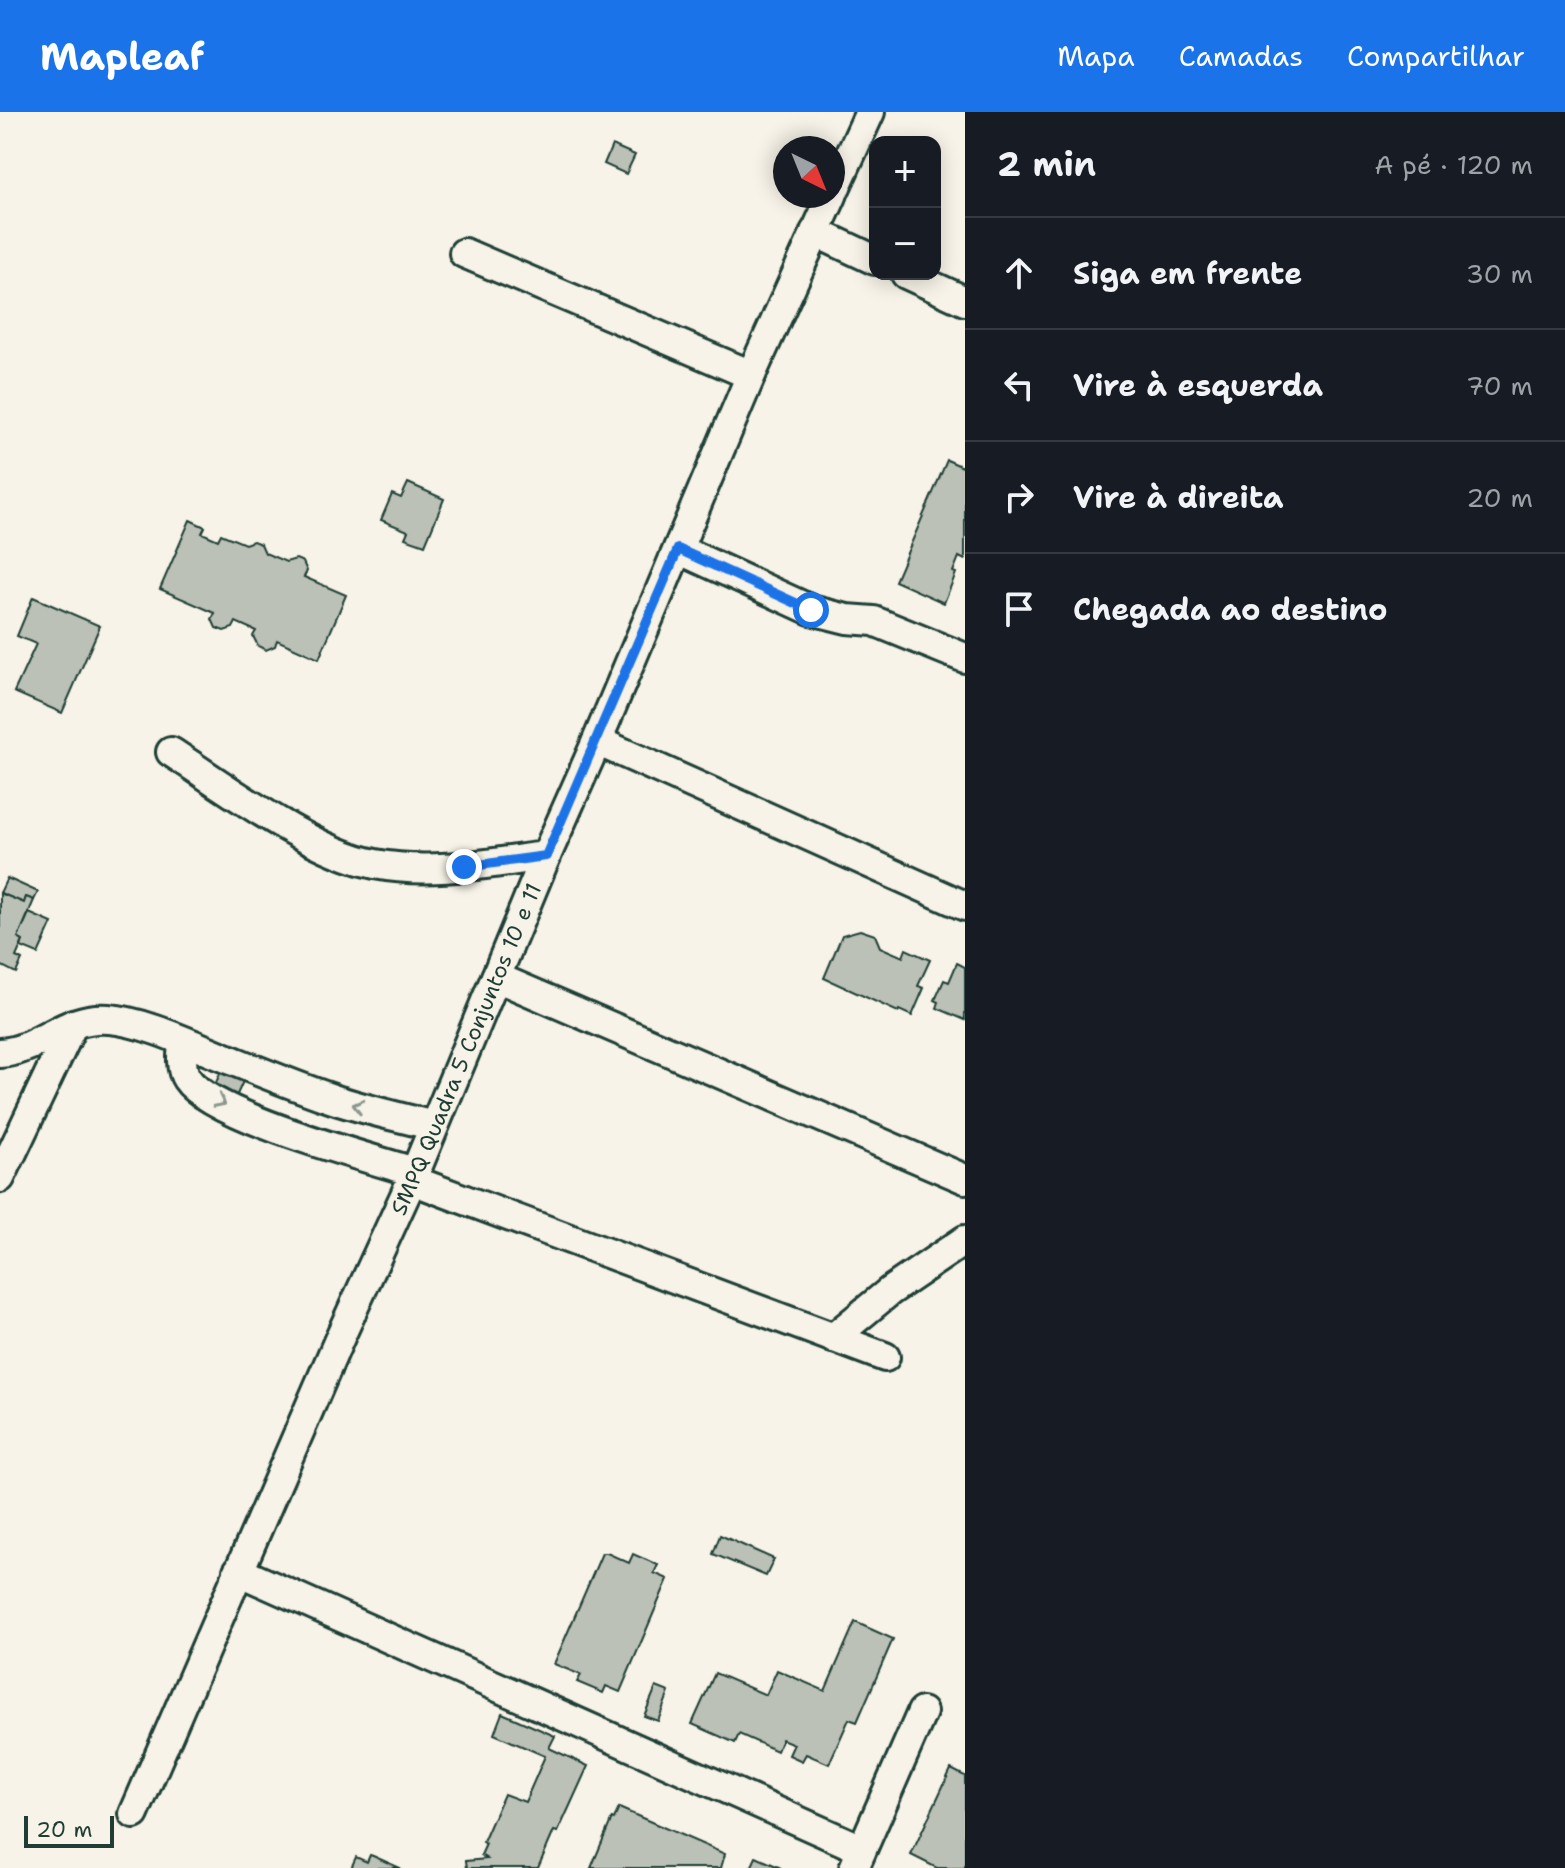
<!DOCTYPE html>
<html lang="pt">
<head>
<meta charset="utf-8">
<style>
	body { margin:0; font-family:"Shantell Sans",sans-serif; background:#20242c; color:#f1f3f6 }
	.controls { position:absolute; right:24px; top:24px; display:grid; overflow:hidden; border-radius:16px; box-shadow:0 4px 20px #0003 }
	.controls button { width:72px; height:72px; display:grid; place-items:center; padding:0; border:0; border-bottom:2px solid #363941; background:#171b24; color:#f1f3f6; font:40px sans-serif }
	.compass { position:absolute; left:773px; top:24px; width:72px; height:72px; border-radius:50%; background:#171b24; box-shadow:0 4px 20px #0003; rotate:137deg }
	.scale { position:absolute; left:24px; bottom:20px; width:90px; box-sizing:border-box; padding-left:8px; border:4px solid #1f3d34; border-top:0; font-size:22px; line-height:28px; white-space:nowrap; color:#1f3d34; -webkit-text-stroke:6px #f7f3e8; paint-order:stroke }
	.stop { position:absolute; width:24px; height:24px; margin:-18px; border:6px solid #1a73e8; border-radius:50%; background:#fff }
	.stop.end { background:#1a73e8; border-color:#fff; box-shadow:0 2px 8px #0008 }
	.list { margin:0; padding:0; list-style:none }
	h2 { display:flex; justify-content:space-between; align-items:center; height:104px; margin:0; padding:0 32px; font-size:34px }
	h2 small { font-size:26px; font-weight:400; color:#9ea1a6 }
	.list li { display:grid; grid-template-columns:52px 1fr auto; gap:24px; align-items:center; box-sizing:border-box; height:112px; padding:0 32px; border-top:2px solid #363941 }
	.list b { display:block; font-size:30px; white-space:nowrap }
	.list em { font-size:26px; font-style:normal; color:#9ea1a6 }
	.icon { flex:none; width:44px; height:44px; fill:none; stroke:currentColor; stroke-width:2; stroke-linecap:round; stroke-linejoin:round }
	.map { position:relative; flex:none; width:965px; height:1756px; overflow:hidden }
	header { display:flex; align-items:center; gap:48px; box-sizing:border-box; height:112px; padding:0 40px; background:#1a73e8; color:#fff }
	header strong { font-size:38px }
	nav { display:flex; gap:44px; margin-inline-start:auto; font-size:28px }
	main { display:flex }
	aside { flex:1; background:#171b24 }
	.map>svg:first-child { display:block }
	.building { fill:#bbc1b6; stroke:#1f3d34; stroke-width:2 }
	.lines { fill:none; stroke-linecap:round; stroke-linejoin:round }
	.minor-casing { stroke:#1f3d34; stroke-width:34 }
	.minor { stroke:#f7f3e8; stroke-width:28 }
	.oneway { stroke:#8b988e }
	.route { stroke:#1a73e8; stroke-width:10 }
	.labels { text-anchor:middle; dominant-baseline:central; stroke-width:8; stroke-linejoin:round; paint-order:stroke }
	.street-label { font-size:22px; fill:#1f3d34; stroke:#f7f3e8 }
</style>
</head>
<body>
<header>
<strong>Mapleaf</strong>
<nav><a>Mapa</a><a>Camadas</a><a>Compartilhar</a></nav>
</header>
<main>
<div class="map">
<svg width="965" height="1756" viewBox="0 0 965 1756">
	<rect width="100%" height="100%" fill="#f7f3e8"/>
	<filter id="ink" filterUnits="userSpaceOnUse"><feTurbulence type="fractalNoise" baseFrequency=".0125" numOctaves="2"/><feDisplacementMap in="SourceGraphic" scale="16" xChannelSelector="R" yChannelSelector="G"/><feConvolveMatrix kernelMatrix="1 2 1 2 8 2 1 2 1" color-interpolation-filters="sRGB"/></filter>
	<g filter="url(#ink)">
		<g class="building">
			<polygon points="612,33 635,43 626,62 604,52"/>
			<polygon points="947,348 965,356 965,448 959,445 953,460 956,461 944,491 895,469"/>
			<polygon points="408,371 444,387 425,433 405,426 408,419 381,408 392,382 401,386"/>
			<polygon points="190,408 205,415 202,421 218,428 221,422 245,432 253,429 261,432 265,441 286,450 296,447 303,450 307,459 304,465 346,483 319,547 277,528 275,534 266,538 258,534 253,524 256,519 236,510 233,516 224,519 216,516 212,507 215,501 160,477"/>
			<polygon points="33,485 100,514 62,601 14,580 36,532 17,524"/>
			<polygon points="7,766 38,780 34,788 26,785 24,791 0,781"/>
			<polygon points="0,781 24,791 26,785 34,788 18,826 23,829 16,845 22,848 16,861 0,853"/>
			<polygon points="29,801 52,811 38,842 21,835 23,829 18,826"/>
			<polygon points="860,818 875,823 880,835 903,845 906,837 930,848 918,874 924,876 912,904 899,898 898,900 824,866 842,823"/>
			<polygon points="957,851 965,855 965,908 937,896 939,890 935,888 944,868 949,870"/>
			<polygon points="226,948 248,958 236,985 214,975"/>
			<polygon points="720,1423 774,1447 766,1464 713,1442"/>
			<polygon points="602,1441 607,1441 629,1451 633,1442 658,1453 654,1461 668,1467 620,1580 606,1574 603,1581 577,1570 581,1563 554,1552"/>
			<polygon points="855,1510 893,1527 857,1610 849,1607 829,1652 806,1642 802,1649 789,1643 794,1632 782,1627 777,1639 739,1622 735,1631 692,1612 715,1561 766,1583 777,1558 825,1579"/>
			<polygon points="656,1575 669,1580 658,1609 644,1604"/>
			<polygon points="502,1601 555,1624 549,1636 588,1654 558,1720 554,1719 538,1756 467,1756 466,1749 487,1747 481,1743 486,1732 483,1730 504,1682 525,1690 545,1644 494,1622"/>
			<polygon points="951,1657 965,1664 965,1756 937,1756 911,1743"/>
			<polygon points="619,1696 725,1742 721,1756 591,1756 612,1706 614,1707"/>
			<polygon points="370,1743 373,1744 400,1756 351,1756 356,1745 367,1750"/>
			<polygon points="756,1745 781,1756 751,1756"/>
		</g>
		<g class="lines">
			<defs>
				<g id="minor">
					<polyline points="833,81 870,0"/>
					<polyline points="815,120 875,148"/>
					<polyline points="464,141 751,263"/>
					<polyline points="906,162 965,189"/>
					<polyline points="678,437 811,498 847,507 874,509 965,546"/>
					<polyline points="597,629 965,794"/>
					<path d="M171,640C227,676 310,739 375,752C431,763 490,751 546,744"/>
					<polyline points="496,865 965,1067"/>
					<path d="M183,931C182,941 180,957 187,967C211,1004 368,1046 415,1060"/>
					<path d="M0,941C39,939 65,903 109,907C145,909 201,937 236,950C268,963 300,976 333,987C366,998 400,1005 434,1014"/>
					<polyline points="0,1066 73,912"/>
					<polyline points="412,1068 885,1245"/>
					<polyline points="833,1226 890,1179 965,1128"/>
					<polyline points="238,1459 861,1737"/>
					<path id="s1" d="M134,1702L341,1223L412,1068L546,744L597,629L751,263L832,84"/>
					<polyline points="854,1756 922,1600"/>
				</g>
			</defs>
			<use href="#minor" class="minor-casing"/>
			<use href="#minor" class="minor"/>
		</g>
		<defs><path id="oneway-chevron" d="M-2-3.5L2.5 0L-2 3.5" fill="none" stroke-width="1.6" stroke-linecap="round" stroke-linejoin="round" transform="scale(2)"/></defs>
		<g class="oneway">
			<use href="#oneway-chevron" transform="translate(220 990) rotate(27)"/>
			<use href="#oneway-chevron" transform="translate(358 994) rotate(-165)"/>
		</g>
	</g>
	<g class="lines" filter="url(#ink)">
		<polyline class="route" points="464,755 546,744 678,437 811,498"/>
	</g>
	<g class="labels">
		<g class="street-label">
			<text stroke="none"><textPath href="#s1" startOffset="834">SMPQ Quadra 5 Conjuntos 10 e 11</textPath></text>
		</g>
	</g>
</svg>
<div class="controls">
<button>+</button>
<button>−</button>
</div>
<svg class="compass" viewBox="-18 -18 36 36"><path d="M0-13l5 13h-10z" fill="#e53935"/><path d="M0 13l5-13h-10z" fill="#9ea1a6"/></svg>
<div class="scale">20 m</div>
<div class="stop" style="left:811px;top:498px"></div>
<div class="stop end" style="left:464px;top:755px"></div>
</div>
<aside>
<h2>2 min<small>A pé · 120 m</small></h2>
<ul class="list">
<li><svg class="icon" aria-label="ahead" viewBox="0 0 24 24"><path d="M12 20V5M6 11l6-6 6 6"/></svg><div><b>Siga em frente</b></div><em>30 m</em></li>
<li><svg class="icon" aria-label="left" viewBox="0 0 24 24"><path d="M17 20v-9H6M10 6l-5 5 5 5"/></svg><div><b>Vire à esquerda</b></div><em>70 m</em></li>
<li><svg class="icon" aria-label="right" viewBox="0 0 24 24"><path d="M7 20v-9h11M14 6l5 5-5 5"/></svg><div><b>Vire à direita</b></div><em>20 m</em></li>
<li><svg class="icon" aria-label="arrive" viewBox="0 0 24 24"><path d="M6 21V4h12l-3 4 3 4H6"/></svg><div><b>Chegada ao destino</b></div></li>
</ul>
</aside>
</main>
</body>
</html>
